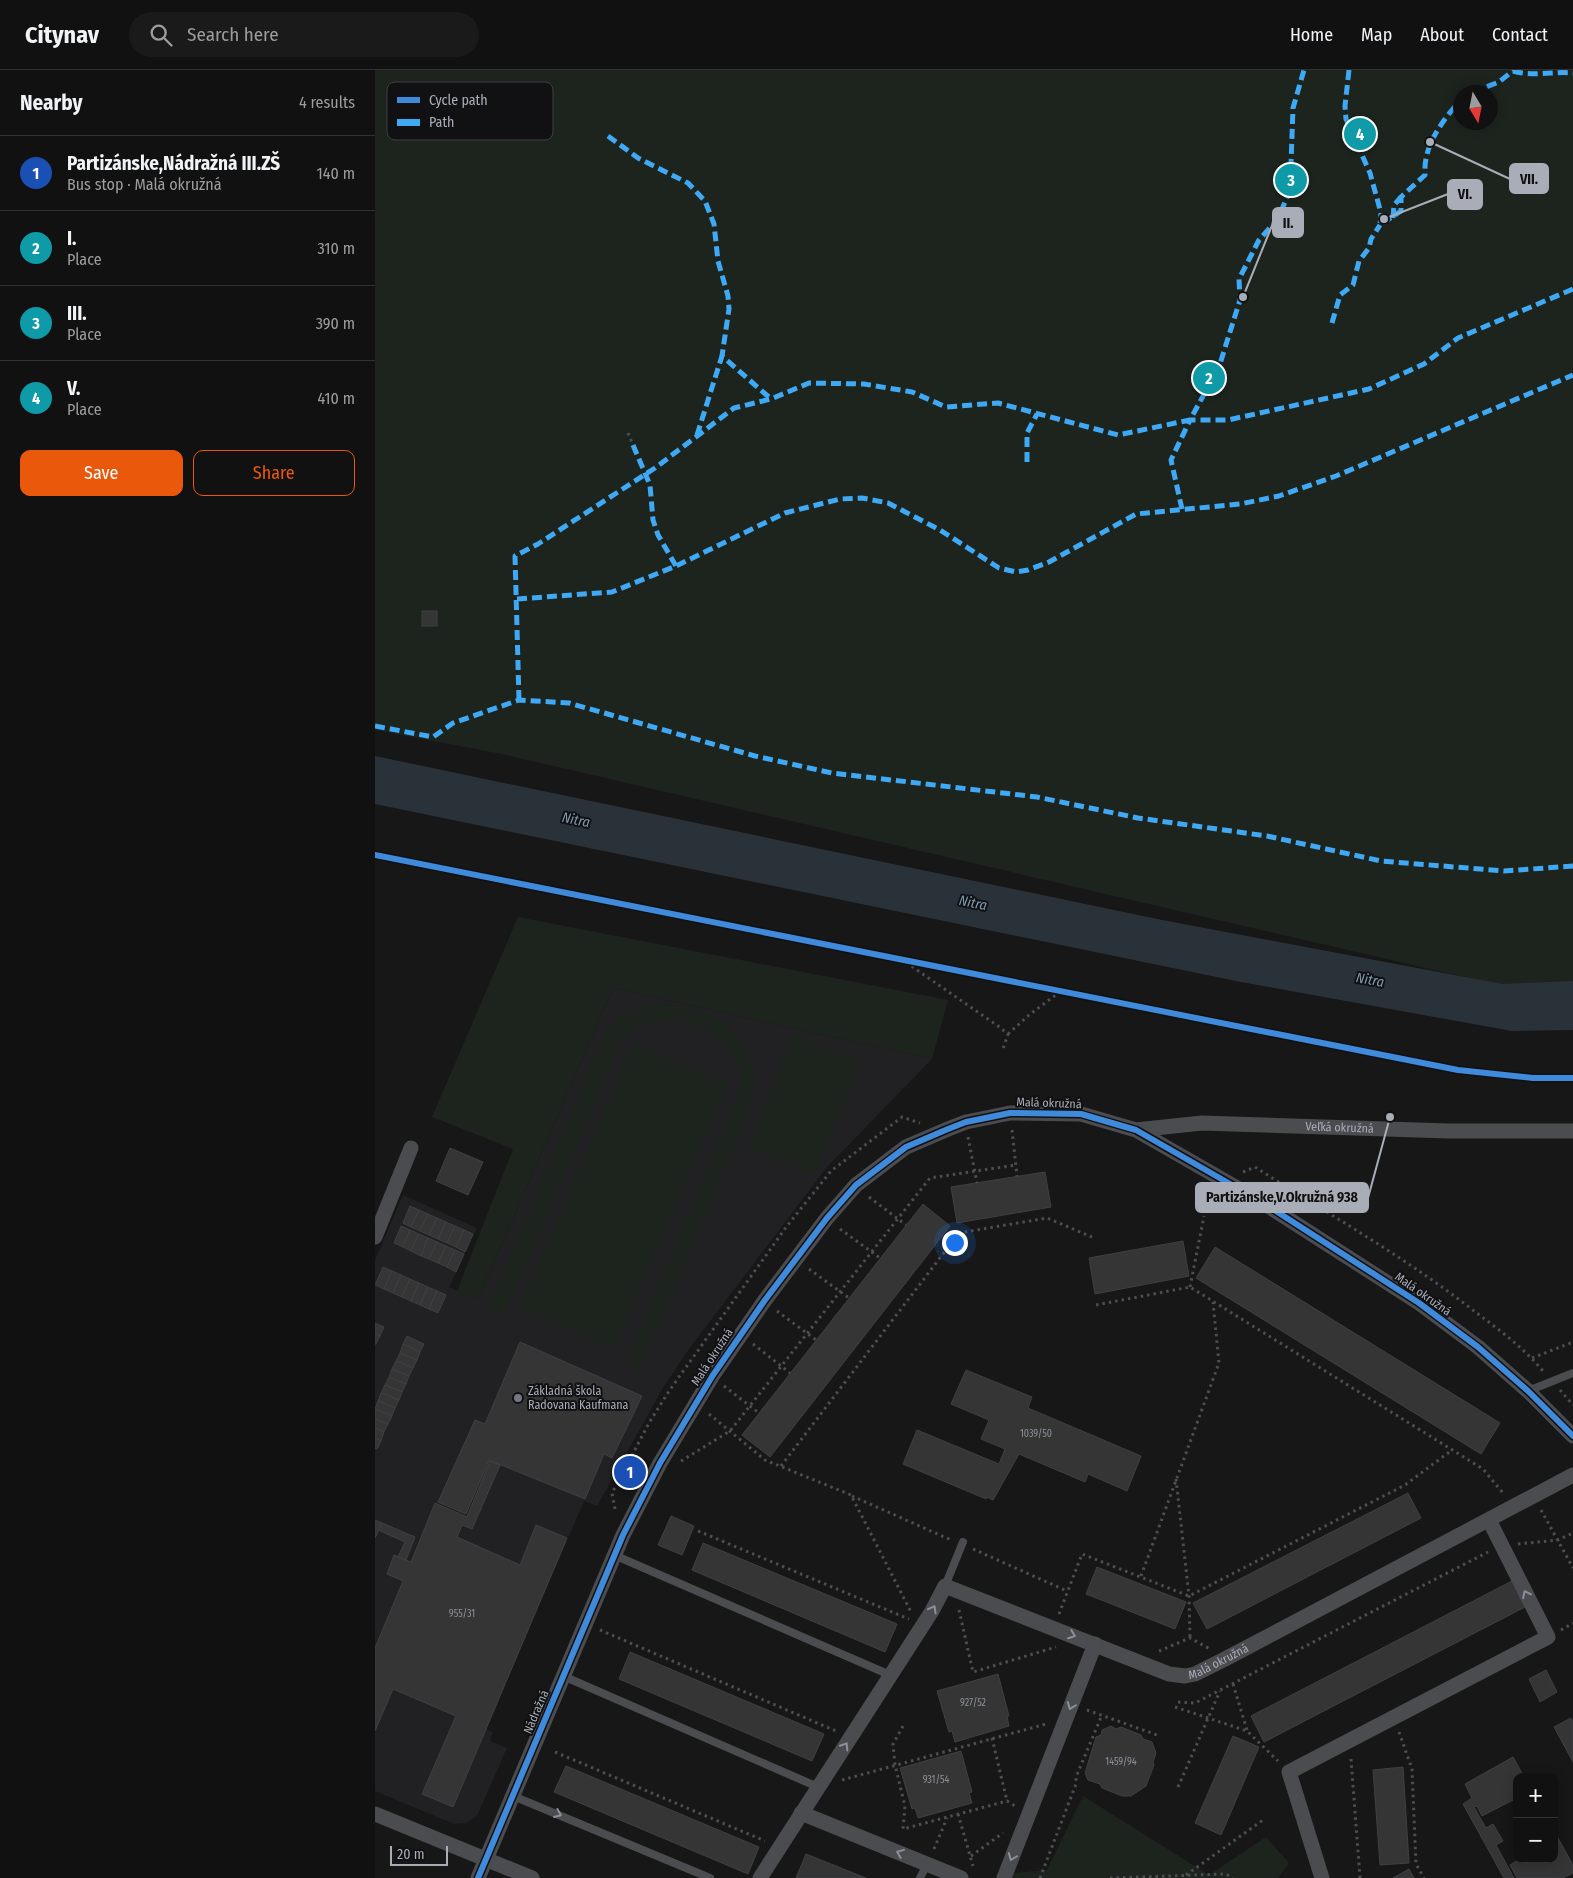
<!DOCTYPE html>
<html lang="en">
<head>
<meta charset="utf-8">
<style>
	body { margin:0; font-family:"Fira Sans Condensed",sans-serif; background:#1a1a1a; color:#f1f3f6 }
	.controls { position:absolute; right:15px; bottom:15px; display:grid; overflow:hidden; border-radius:10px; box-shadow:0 2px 12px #0003 }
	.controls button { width:45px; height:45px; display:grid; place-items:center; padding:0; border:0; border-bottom:1px solid #303131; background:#111; color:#f1f3f6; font:25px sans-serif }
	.compass { position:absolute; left:1078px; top:15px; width:45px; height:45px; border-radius:50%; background:#111; box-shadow:0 2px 12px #0003; rotate:170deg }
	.scale { position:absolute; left:15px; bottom:12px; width:58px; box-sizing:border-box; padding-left:5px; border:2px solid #a8adb8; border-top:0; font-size:14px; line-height:18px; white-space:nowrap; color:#a8adb8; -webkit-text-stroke:4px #111113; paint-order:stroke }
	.you { position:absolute; left:579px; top:1172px; width:18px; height:18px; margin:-12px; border:4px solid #fff; border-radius:50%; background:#1a73e8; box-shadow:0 0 0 8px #1a73e833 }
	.badge { display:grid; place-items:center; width:32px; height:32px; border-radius:50%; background:#ea580c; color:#fff; font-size:16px; font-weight:700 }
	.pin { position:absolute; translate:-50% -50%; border:2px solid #fff; box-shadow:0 1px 5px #0006 }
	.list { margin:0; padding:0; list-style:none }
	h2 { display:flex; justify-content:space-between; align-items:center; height:65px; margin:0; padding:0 20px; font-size:21px }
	h2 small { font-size:16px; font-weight:400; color:#9c9d9f }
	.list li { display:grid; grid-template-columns:32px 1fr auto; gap:15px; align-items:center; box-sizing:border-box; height:75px; padding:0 20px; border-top:1px solid #303131 }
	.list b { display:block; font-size:19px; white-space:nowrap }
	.list p { margin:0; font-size:16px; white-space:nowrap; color:#9c9d9f }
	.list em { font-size:16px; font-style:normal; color:#9c9d9f }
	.actions { display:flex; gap:10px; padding:15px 20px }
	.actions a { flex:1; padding:11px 0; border:1px solid #ea580c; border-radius:10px; text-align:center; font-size:18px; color:#ea580c }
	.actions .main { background:#ea580c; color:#fff }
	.icon { flex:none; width:28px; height:28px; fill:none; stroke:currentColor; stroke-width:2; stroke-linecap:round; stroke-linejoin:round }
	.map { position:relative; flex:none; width:1198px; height:1808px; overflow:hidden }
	header { display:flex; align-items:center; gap:30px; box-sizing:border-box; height:70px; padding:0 25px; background:#111; border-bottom:1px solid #303131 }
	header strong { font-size:24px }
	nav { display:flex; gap:28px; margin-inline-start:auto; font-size:18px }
	.search { width:350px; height:45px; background:#1a1a1a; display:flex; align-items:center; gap:12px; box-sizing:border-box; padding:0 18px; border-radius:28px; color:#9c9d9f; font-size:19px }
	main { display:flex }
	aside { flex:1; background:#111 }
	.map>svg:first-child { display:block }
	.built { fill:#212123 }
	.green { fill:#1d241e; fill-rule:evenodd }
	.water { fill:#2a3239 }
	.building { fill:#353536; stroke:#3f4043 }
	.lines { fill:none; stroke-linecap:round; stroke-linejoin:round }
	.path { stroke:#4d4e52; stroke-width:3; stroke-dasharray:2.5 4; stroke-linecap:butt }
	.lane { stroke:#4b4c50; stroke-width:8 }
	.street { stroke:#4b4c50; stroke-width:15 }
	.quiet { stroke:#3fa9f5; stroke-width:5; stroke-dasharray:10 5; stroke-linecap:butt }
	.cycleway-casing { stroke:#111113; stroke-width:9 }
	.cycleway { stroke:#408adc; stroke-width:6 }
	.oneway { stroke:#8c9099 }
	.poi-dot { fill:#757880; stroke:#111113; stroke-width:2 }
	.labels { text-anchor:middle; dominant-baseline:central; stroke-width:4; stroke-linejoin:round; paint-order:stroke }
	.number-label { font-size:10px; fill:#8b8f98 }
	.street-label { font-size:12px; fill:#a8adb8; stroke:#111113 }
	.poi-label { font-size:12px; fill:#a8adb8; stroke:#111113; text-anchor:start }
	.water-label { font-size:14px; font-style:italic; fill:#7f9bb3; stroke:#111113 }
	.key { fill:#111113; stroke:#3e4045; stroke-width:1 }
	.key-label { font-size:14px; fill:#a8adb8 }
	.leader { fill:none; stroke:#a8adb8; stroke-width:2 }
	.callout-dot { fill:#a8adb8; stroke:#111113; stroke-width:2 }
	.callout { fill:#a8adb8; stroke:#a8adb8; stroke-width:2 }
	.callout-label { font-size:14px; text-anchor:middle; font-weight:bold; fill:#111 }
</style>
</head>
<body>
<header>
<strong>Citynav</strong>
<div class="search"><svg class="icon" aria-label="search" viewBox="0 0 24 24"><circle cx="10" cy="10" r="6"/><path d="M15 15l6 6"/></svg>Search here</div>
<nav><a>Home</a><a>Map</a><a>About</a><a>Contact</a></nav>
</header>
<main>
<aside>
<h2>Nearby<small>4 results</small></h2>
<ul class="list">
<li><span class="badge" style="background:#1a4fb4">1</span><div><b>Partizánske,Nádražná III.ZŠ</b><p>Bus stop · Malá okružná</p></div><em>140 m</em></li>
<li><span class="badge" style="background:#0f9aa8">2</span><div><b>I.</b><p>Place</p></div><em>310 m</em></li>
<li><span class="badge" style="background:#0f9aa8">3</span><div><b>III.</b><p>Place</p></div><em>390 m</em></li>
<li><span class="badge" style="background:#0f9aa8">4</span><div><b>V.</b><p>Place</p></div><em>410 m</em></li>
</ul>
<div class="actions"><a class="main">Save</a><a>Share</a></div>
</aside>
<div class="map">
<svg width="1198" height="1808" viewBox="0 0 1198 1808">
	<rect width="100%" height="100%" fill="#171717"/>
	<polygon class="built" points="238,918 557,989 452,1097 314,1279 288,1318 222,1436 209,1431 111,1659 118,1662 115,1671 132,1678 102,1746 91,1753 79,1754 0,1721 0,1190 28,1125 102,1158 74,1217 103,1229"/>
	<g class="green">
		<path d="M0,0H1198V913L1145,920L127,684L0,660ZM1086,22H1116V52H1086Z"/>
		<polygon points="143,847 573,930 557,989 238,918 103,1229 82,1221 138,1079 57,1047"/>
		<path d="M280,934C341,933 394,973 375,1038L265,1299L251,1293L362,1029C365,1017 367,1006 363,995C352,965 308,945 279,951C267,954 258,959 248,966L130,1243L114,1236L230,962C243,945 260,938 280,934Z"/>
		<polygon points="418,964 486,992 439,1105 372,1078"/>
		<polygon points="259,973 353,1014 239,1279 144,1238"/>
		<polygon points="708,1726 834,1805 891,1767 914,1793 903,1808 637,1808 639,1803 672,1800"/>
	</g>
	<polygon class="water" points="0,686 782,849 1127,914 1198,911 1198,960 1137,961 866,912 0,734"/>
	<g class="building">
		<rect x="47" y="541" width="15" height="15"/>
		<polygon points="75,1078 108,1092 93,1125 61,1111"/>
		<polygon points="670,1102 676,1137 582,1153 576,1117"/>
		<polygon points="548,1134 575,1156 395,1387 367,1365"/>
		<polygon points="35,1136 44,1140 36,1157 28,1153"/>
		<polygon points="44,1140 53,1144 45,1161 36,1157"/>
		<polygon points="53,1144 62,1148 54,1165 45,1161"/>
		<polygon points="62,1148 71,1152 63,1169 54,1165"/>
		<polygon points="71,1152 80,1156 72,1173 63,1169"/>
		<polygon points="26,1156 35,1160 28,1177 19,1173"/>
		<polygon points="80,1156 89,1160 81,1177 72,1173"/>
		<polygon points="35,1160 44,1164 36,1181 28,1177"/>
		<polygon points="89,1160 98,1164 90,1182 81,1177"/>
		<polygon points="44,1164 53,1168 46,1186 36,1181"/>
		<polygon points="53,1168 62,1172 54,1189 46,1186"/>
		<polygon points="808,1171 814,1206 720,1224 714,1188"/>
		<polygon points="62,1172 71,1176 63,1193 54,1189"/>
		<polygon points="71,1176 80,1180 72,1197 63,1193"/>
		<polygon points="840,1177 1125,1353 1106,1384 821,1208"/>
		<polygon points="80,1180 89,1184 81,1202 72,1197"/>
		<polygon points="8,1197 17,1201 9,1219 0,1215"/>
		<polygon points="17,1201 26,1205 18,1223 9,1219"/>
		<polygon points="26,1205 35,1209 27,1227 18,1223"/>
		<polygon points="35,1209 44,1213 36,1231 27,1227"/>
		<polygon points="44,1213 53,1217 45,1235 36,1231"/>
		<polygon points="53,1217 62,1221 54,1239 45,1235"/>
		<polygon points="62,1221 71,1225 63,1243 54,1239"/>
		<polygon points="0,1253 9,1257 5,1266 0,1263"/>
		<polygon points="0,1263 5,1266 1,1274 0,1274"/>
		<polygon points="32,1266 49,1274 45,1282 28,1274"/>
		<polygon points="145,1272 267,1326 237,1388 229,1384 210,1429 114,1390 91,1444 63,1432 100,1350 110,1354"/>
		<polygon points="28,1274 45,1282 42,1290 25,1283"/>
		<polygon points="25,1283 42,1290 38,1298 21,1291"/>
		<polygon points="21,1291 38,1298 34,1306 17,1299"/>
		<polygon points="17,1299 34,1306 31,1314 14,1307"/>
		<polygon points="591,1300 657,1327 653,1338 766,1386 752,1421 713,1404 710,1412 644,1384 618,1430 612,1427 611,1429 528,1394 542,1360 624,1394 630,1379 606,1369 614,1350 576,1334"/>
		<polygon points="14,1307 31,1314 27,1322 10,1315"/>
		<polygon points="10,1315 27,1322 24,1330 6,1323"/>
		<polygon points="6,1323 24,1330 20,1338 3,1331"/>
		<polygon points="3,1331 20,1338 17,1346 0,1339"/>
		<polygon points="0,1339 17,1346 13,1354 0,1349"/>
		<polygon points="0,1349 13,1354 9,1362 0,1358"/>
		<polygon points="0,1358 9,1362 6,1371 0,1368"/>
		<polygon points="0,1368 6,1371 2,1379 0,1378"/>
		<polygon points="115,1391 125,1395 97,1459 87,1455 82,1467 145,1495 161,1455 192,1468 78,1737 47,1724 81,1646 18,1619 0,1661 0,1578 28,1511 12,1504 19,1485 36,1492 60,1433 92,1447"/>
		<polygon points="1033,1423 1046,1448 832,1559 818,1533"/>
		<polygon points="296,1446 319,1456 307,1485 283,1475"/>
		<polygon points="0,1450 7,1453 0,1468"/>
		<polygon points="7,1453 40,1467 31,1490 23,1487 30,1472 3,1460"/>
		<polygon points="328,1473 522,1554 510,1582 317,1500"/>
		<polygon points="722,1497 811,1532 800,1559 711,1524"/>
		<polygon points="1137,1511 1150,1537 889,1672 876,1646"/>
		<polygon points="255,1582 449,1664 437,1691 244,1609"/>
		<polygon points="1171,1600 1182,1622 1165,1632 1154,1609"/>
		<polygon points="623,1604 634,1646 632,1646 634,1656 580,1672 577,1661 574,1662 562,1621"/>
		<polygon points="1196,1648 1198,1652 1198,1692 1179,1657"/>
		<polygon points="736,1656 741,1659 746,1657 766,1665 768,1669 777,1672 781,1683 778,1692 779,1695 771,1716 756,1726 747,1726 727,1718 725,1714 713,1710 710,1703 721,1667 726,1665 727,1660"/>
		<polygon points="858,1666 884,1677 846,1765 820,1753"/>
		<polygon points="586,1681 597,1722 594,1723 597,1733 543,1748 540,1738 537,1739 525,1698"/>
		<polygon points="1138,1687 1149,1707 1142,1707 1142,1728 1107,1746 1102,1736 1099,1737 1111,1758 1118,1754 1128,1771 1121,1775 1139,1808 1129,1808 1088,1734 1097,1728 1090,1714"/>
		<polygon points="191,1696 384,1777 373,1804 179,1722"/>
		<polygon points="1028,1697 1034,1793 1005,1795 998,1700"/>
		<polygon points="1183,1768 1198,1795 1198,1803 1188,1808 1142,1808 1135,1795 1145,1789 1179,1789 1179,1770"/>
		<polygon points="431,1784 491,1808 421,1808"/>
		<polygon points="1034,1799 1039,1808 1018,1808"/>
	</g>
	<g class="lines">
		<g class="path">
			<polyline points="253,363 258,375"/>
			<polyline points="526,889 623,956 633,964 628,979"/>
			<polyline points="633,964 654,945 686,921"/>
			<polyline points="637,1060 642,1106"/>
			<polyline points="593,1067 602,1113"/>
			<path d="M868,1102L880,1097C953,1144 1030,1187 1099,1241C1123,1259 1148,1277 1168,1301"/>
			<polyline points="494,1127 531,1155"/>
			<polyline points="465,1159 505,1188"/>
			<polyline points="434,1199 474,1228"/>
			<polyline points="815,1217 829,1146"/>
			<polyline points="721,1235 815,1217 1108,1399 1128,1423"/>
			<polyline points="402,1241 441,1270"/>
			<polyline points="378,1274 415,1303"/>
			<polyline points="1157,1288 1198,1272"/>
			<polyline points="349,1316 384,1343"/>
			<polyline points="1185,1320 1198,1335"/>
			<polyline points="334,1344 390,1390 476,1425 536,1542"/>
			<polyline points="306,1391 355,1361 555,1108 641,1095"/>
			<polyline points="406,1396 584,1163 672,1148 717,1167"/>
			<polyline points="801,1409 814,1526 815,1568"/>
			<polyline points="477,1426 576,1470"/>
			<polyline points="240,1439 237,1423 274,1353 294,1321 412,1156 456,1101 527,1047 545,1053"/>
			<polyline points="1166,1440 1198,1498"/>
			<polyline points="323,1461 534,1549"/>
			<polyline points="1143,1474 1183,1470 1198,1463"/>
			<polyline points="598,1479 692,1521"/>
			<polyline points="766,1506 844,1293 838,1232"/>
			<polyline points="584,1540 598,1602 681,1577"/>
			<polyline points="684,1544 707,1484 814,1526 1030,1415 1077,1380"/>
			<polyline points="225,1560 461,1661"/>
			<polyline points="1186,1560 1198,1553"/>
			<polyline points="784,1581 815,1568 835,1579"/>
			<polyline points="858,1614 872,1660"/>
			<polyline points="803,1632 820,1633 1113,1482"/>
			<polyline points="800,1637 872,1661 903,1691"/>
			<polyline points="712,1640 782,1665"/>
			<polyline points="528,1656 518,1674 520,1695 530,1736 528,1759 632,1731 640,1736"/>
			<polyline points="1024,1662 1037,1699 1041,1794 1049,1808"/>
			<polyline points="617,1668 632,1731"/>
			<polyline points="180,1682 390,1771"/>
			<polyline points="976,1689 985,1808"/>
			<polyline points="467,1710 671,1654"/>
			<polyline points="803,1717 845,1621"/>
			<polyline points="583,1744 598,1796"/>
			<polyline points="559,1779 572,1748"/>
			<polyline points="596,1786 628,1763"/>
			<polyline points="811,1805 888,1750"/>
			<polyline points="665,1808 701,1714 701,1707 727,1645"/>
			<polyline points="735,1808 851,1804 858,1808"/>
		</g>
		<g class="lane">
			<polyline points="1153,1321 1198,1303"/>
			<polyline points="239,1485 515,1605"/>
			<polyline points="570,1516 588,1472"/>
			<polyline points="188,1606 443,1717"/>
			<polyline points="138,1726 335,1808"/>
			<polyline points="545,1808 552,1794"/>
		</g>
		<g class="street">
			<path id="s1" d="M761,1060L827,1053L1073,1061H1198"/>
			<polyline points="0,1167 36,1078"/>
			<polyline points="426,1743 586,1808"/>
			<polyline points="0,1744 157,1808"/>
			<polyline points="103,1808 248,1465 285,1393 338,1305 390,1230 452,1148 481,1115 531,1077 573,1059 591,1052 635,1043 706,1044 761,1060 890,1134 1044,1233 1103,1277 1153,1321 1198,1366"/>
			<path id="s2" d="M385,1808L557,1541L570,1516L794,1604L810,1606L820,1604L850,1589L1198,1405"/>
			<polyline points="629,1808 720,1574"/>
			<polyline points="947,1808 914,1702 1173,1567 1114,1450"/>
		</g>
		<g class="quiet">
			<path d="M974,0L970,36L971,49L995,103L1006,143L1005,155L1026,141V127L1050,105C1048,75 1067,52 1086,29"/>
			<path d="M1138,1C1157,7 1178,1 1198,3"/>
			<polyline points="1098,22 1124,12 1139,0"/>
			<polyline points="233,66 263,88 313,113 330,131 339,154 343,191 353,226 354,239 347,286"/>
			<polyline points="1018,148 1019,135 1026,127"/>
			<polyline points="957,253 965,225 978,215 984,191 994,178 996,169 1005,155"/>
			<polyline points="322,365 347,286 396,329"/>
			<polyline points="258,375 275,415 278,450 283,465 301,496"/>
			<polyline points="652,392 652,363 662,344"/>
			<polyline points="807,439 796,390 815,350 853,350 994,319 1049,294 1083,268 1198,219"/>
			<polyline points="142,529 237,522 301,496 410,443 465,429 487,428 513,433 565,460 624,498 641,502 653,500 674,492 761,444 865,434 904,426 961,406 1198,305"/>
			<polyline points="144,630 140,486 163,474 280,398 359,338 396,329 434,313 489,314 537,322 571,337 623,333 743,365 815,350 844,297 865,230 864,209 884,170 902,150 915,121 918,38 929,0"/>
			<polyline points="0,656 58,667 78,653 144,630 194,633 380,686 457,703 662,727 763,748 892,766 1006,791 1129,801 1198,796"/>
		</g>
		<defs>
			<g id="cycleway">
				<polyline points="0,785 1083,1000 1158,1008 1198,1008"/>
				<polyline points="103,1808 248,1465 285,1393 338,1305 390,1230 452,1148 481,1115 531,1077 573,1059 591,1052 635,1043 706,1044 761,1060 890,1134 1044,1233 1103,1277 1153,1321 1198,1366"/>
			</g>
		</defs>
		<use href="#cycleway" class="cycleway-casing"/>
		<use href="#cycleway" class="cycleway"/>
	</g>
	<defs><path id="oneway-chevron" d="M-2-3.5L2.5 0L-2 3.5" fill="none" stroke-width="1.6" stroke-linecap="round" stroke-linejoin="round" transform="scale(1.25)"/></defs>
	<g class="oneway">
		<use href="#oneway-chevron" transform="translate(1151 1524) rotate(-116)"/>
		<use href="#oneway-chevron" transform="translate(558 1539) rotate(-61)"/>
		<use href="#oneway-chevron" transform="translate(697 1565) rotate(21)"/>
		<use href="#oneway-chevron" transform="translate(696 1636) rotate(111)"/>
		<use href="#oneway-chevron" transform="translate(470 1676) rotate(-57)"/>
		<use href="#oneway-chevron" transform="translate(183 1744) rotate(23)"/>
		<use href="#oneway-chevron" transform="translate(525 1783) rotate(-158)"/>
		<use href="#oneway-chevron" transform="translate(637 1787) rotate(111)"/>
	</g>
	<circle class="poi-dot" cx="143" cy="1328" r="5"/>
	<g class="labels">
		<g class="number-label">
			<text x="661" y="1364">1039/50</text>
			<text x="87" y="1544">955/31</text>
			<text x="598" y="1633">927/52</text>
			<text x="746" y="1692">1459/94</text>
			<text x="561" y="1710">931/54</text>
		</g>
		<g class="street-label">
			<text transform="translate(674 1033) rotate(2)">Malá okružná</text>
			<text stroke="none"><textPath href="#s1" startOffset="204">Veľká okružná</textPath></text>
			<text transform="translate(1048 1224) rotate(35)">Malá okružná</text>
			<text transform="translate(337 1287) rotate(-57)">Malá okružná</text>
			<text stroke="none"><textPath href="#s2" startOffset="639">Malá okružná</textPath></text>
			<text transform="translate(161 1642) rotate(-67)">Nádražná</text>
		</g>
		<g class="poi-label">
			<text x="153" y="1321">Základná škola<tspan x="153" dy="14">Radovana Kaufmana</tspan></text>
		</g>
		<g class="water-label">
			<text transform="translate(201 750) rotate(12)">Nitra</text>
			<text transform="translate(598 833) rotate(12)">Nitra</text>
			<text transform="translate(995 910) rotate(10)">Nitra</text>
		</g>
	</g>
	<rect x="12" y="12" width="166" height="58" rx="8" class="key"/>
	<rect x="22" y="27" width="23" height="6" fill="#408adc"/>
	<rect x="22" y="49" width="23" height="7" fill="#3fa9f5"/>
	<g class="key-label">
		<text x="54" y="35">Cycle path</text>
		<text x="54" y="57">Path</text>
	</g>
	<path class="leader" d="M1055 72L1135 109M1009 149L1073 124M868 227L898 153M1015 1047L993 1128"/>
	<g class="callout-dot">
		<circle cx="1055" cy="72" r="5"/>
		<circle cx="1009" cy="149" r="5"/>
		<circle cx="868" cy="227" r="5"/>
		<circle cx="1015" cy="1047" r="5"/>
	</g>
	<g class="callout">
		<rect x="1135" y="94" width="38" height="29" rx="5"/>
		<rect x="1073" y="110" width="34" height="29" rx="5"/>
		<rect x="898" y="138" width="30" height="29" rx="5"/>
		<rect x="821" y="1113" width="172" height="29" rx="5"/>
	</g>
	<g class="callout-label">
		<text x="1154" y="114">VII.</text>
		<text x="1090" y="129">VI.</text>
		<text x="913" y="158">II.</text>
		<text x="907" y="1132">Partizánske,V.Okružná 938</text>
	</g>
</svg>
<div class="controls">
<button>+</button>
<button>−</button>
</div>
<svg class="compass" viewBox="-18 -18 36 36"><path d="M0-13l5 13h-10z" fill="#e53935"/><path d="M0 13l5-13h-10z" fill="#9c9d9f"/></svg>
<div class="scale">20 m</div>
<div class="you"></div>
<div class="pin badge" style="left:255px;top:1402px;background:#1a4fb4">1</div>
<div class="pin badge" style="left:834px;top:308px;background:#0f9aa8">2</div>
<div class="pin badge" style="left:916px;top:110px;background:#0f9aa8">3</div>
<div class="pin badge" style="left:985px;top:64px;background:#0f9aa8">4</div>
</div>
</main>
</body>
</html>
